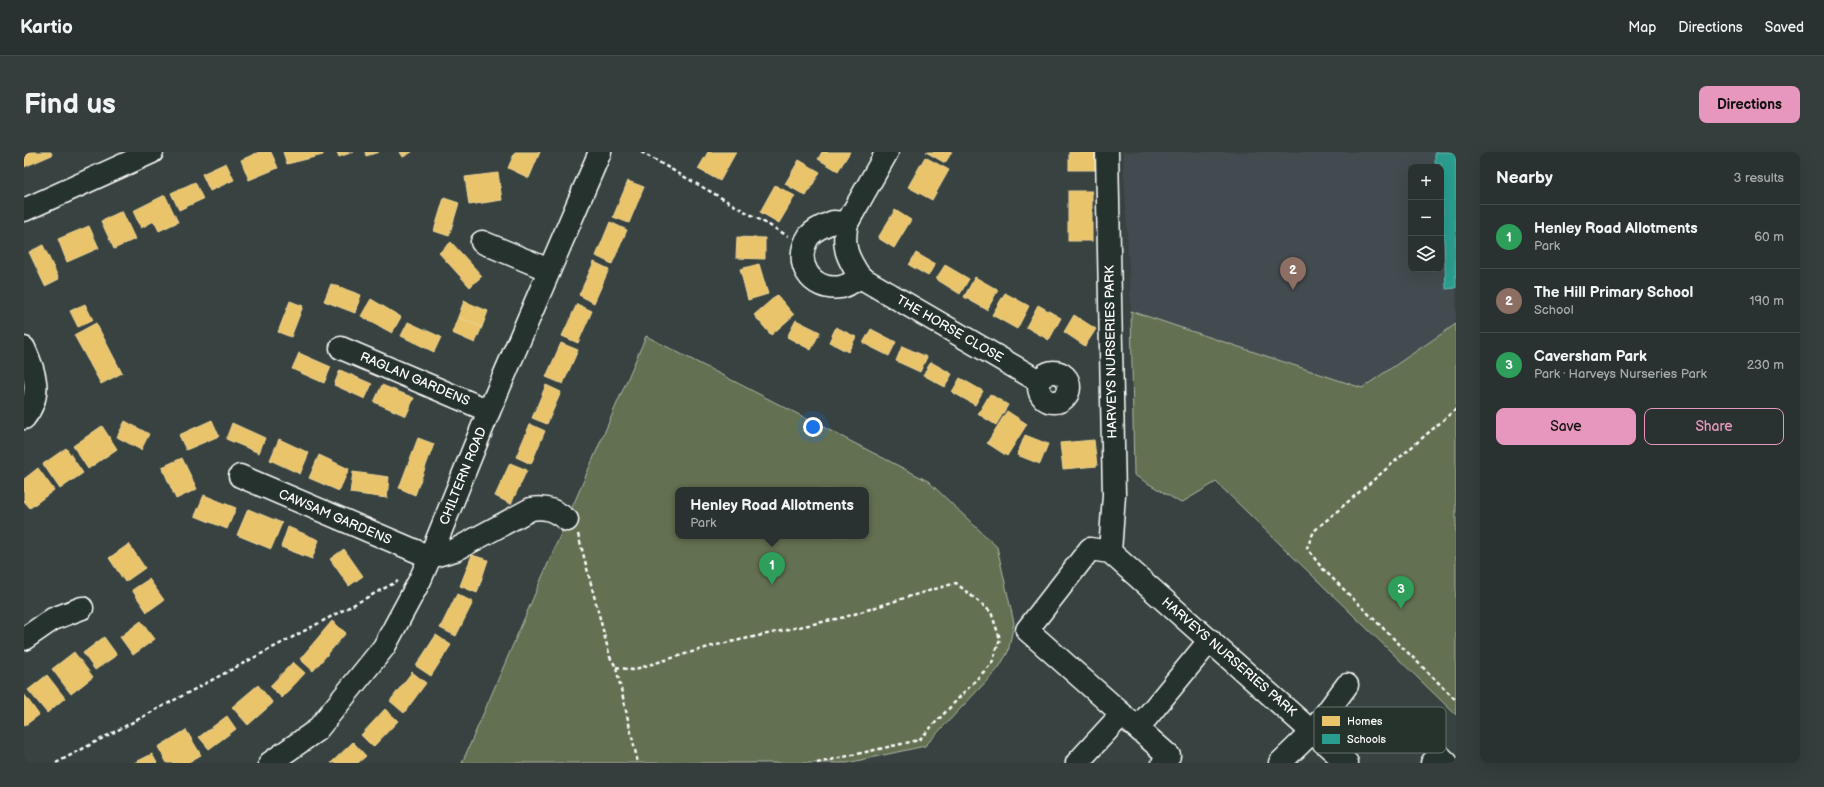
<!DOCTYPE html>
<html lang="en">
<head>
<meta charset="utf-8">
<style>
	body { margin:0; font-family:"Balsamiq Sans",sans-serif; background:#353e3d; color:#f1f3f6 }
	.controls { position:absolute; right:12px; top:12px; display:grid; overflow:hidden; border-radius:8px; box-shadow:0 4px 16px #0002 }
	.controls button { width:36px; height:36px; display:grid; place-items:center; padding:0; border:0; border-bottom:1px solid #454d4d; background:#293231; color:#f1f3f6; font:20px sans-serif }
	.you { position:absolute; left:789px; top:275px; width:14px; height:14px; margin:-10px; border:3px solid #fff; border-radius:50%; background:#1a73e8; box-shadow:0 0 0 6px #1a73e833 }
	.badge { display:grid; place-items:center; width:26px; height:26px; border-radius:50%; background:#e797bd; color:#fff; font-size:13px; font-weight:700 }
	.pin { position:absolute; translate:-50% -33px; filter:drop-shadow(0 1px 2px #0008) }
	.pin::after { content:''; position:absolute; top:21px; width:14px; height:12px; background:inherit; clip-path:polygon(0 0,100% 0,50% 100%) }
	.popup { position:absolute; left:651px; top:335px; width:194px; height:52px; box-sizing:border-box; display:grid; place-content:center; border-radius:8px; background:#293231; filter:drop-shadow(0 1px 3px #0005); font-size:13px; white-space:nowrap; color:#a5aaab }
	.popup b { font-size:15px; color:#f1f3f6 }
	.popup::after { content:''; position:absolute; left:50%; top:100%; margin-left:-8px; border:8px solid transparent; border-top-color:#293231 }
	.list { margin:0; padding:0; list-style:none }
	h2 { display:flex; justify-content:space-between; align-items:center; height:52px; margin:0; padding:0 16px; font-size:17px }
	h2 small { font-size:13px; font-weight:400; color:#a5aaab }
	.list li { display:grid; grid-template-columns:26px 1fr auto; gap:12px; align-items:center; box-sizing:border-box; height:64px; padding:0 16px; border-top:1px solid #454d4d }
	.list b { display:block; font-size:15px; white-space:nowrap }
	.list p { margin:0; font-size:13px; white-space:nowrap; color:#a5aaab }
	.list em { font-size:13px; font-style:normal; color:#a5aaab }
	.actions { display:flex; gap:8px; padding:12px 16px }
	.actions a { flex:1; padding:9px 0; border:1px solid #e797bd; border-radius:8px; text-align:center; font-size:14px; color:#e797bd }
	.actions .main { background:#e797bd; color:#111 }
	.icon { flex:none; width:22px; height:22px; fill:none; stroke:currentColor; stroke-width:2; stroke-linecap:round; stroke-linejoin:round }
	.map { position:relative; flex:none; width:1432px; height:611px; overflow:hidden; border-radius:8px }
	header { display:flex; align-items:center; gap:24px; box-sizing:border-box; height:56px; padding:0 20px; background:#293231; border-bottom:1px solid #454d4d }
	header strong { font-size:19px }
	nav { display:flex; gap:22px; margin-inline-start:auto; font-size:14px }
	.intro { display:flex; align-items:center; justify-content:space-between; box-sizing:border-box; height:96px; padding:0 24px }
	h1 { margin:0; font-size:28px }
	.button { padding:10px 18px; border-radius:8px; background:#e797bd; color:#111; font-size:14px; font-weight:700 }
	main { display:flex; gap:24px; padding:0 24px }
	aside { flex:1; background:#293231; border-radius:8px; box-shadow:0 4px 16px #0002 }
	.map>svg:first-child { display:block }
	.built { fill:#434c4f; fill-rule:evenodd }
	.green { fill:#636f51; stroke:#b1b7a8; fill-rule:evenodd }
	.homes { fill:#e9c46a; stroke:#f0d697 }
	.schools { fill:#2a9d8f; stroke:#6abab1 }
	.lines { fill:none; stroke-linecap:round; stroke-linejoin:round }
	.minor-casing { stroke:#fff; stroke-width:25 }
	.path { stroke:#fff; stroke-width:2.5; stroke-dasharray:4 3; stroke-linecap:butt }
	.minor { stroke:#26332d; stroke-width:22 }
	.labels { text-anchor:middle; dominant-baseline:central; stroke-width:4; stroke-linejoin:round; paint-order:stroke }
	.street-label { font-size:13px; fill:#fff; stroke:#26332d }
	.key { fill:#26332d; stroke:#67706c; stroke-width:1 }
	.key-label { font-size:11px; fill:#fff }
</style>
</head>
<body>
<header>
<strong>Kartio</strong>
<nav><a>Map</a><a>Directions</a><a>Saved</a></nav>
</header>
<div class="intro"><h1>Find us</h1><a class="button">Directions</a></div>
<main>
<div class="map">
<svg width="1432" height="611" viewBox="0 0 1432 611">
	<rect width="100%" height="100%" fill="#374241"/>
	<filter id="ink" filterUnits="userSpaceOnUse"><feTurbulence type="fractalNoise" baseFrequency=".025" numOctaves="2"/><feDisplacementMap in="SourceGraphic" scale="8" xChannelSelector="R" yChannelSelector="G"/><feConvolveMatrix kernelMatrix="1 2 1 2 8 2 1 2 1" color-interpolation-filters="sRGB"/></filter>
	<g filter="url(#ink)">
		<path class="built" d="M1099,0H1432V172L1338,236L1235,206L1107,159ZM1387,15H1417V117H1387Z"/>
		<g class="green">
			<polygon points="1107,159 1338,236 1432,172 1432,563 1192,330 1157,351 1110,323"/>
			<path d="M622,184L904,329L973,395L990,471L984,500L974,517L901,594L823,611H438ZM654,338H842V384H654Z"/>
		</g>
		<g class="homes">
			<polygon points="0,0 27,0 28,3 0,15"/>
			<polygon points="235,0 247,0 254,16 225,28 217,8"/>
			<polygon points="259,0 299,0 299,3 263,12"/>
			<polygon points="313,0 329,0 315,5"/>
			<polygon points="341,0 355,0 342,4"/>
			<polygon points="376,0 388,0 379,5"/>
			<polygon points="491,0 516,0 505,26 484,16"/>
			<polygon points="684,0 712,0 696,29 674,17"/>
			<polygon points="798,0 826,0 814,19 794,7"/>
			<polygon points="902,0 928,0 921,11"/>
			<rect x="1045" y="0" width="27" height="18"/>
			<polygon points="901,5 925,18 908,48 884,35"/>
			<polygon points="775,8 796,20 782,44 761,32"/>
			<polygon points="202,11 210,28 186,39 178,22"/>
			<polygon points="474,21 478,48 445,53 441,25"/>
			<polygon points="604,29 620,35 605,71 589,65"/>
			<polygon points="171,30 179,47 155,58 147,41"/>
			<polygon points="751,33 771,44 755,71 736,60"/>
			<rect x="1044" y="39" width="24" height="50"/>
			<polygon points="141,43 154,70 135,79 130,69 117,76 109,59"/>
			<polygon points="420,46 435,51 425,84 410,79"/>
			<polygon points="871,58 887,68 870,96 854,86"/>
			<polygon points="98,59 111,87 90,97 77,69"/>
			<polygon points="586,70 603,78 588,112 572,104"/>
			<polygon points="65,74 75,96 43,110 34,87"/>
			<polygon points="713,85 741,86 741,107 712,106"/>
			<polygon points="427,90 458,124 446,135 415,101"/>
			<polygon points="19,93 35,127 21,134 5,100"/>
			<polygon points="892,101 911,112 904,124 885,113"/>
			<polygon points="570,110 585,117 570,151 555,143"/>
			<polygon points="735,112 744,142 724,148 716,117"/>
			<polygon points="921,113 945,127 936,142 912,127"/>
			<polygon points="951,125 974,138 963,158 940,145"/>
			<polygon points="307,132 337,143 331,161 300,149"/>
			<polygon points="981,141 1005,154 993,177 968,163"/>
			<polygon points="753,143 770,163 747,183 730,163"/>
			<polygon points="347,147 377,165 368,181 337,164"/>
			<polygon points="266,149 279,154 267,185 254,180"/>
			<polygon points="440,149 464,159 458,175 434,165"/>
			<polygon points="61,152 69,168 54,175 46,159"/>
			<polygon points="553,152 568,159 554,191 538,184"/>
			<polygon points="1014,153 1037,166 1025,188 1002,175"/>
			<polygon points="1050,163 1072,177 1061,194 1040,180"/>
			<polygon points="434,165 458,175 451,191 428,181"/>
			<polygon points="772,168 796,180 787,198 763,185"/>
			<polygon points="384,170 417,185 410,200 377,184"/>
			<polygon points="72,171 98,221 77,232 50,183"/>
			<polygon points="812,175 832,185 824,200 805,190"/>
			<polygon points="847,177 872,190 865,204 839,191"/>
			<polygon points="537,191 554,198 539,232 522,225"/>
			<polygon points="878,194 903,205 896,220 872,209"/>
			<polygon points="275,201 307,215 300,231 268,217"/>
			<polygon points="907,210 928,222 921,235 899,223"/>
			<polygon points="316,218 348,232 341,247 310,233"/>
			<polygon points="936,226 959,239 951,253 928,240"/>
			<polygon points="358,233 390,246 382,264 350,250"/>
			<polygon points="522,233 537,240 523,272 508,266"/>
			<polygon points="966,242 984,253 972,273 954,262"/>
			<polygon points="983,259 1003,272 983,304 963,291"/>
			<polygon points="188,268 195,284 162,298 155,283"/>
			<polygon points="101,269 125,282 117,298 93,285"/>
			<polygon points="208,271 241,286 235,301 202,287"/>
			<polygon points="506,272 521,279 507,312 492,305"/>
			<polygon points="78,274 93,297 64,317 49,294"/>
			<polygon points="1001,283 1024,292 1016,312 993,303"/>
			<polygon points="394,286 410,292 391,343 375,336"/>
			<polygon points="255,287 285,301 276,322 246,308"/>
			<polygon points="1070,288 1073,314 1039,317 1036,291"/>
			<polygon points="42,296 59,321 36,337 19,312"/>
			<polygon points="295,303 325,317 315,339 285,326"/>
			<polygon points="158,306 173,337 152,347 138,315"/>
			<polygon points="486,311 503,318 487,352 471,344"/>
			<polygon points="14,316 30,338 6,356 0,349 0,327"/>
			<polygon points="329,320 365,325 363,346 326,341"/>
			<polygon points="180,343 212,356 203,377 171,364"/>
			<polygon points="224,357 258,371 247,397 213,383"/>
			<polygon points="264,375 295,388 288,407 257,395"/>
			<polygon points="105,392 121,416 101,430 85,406"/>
			<polygon points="320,397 339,424 325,434 306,407"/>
			<polygon points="448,403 464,408 453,441 436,434"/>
			<polygon points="125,427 140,448 123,460 108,438"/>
			<polygon points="433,442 449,450 432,484 416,476"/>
			<polygon points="117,469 131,487 109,503 96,485"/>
			<polygon points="308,469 322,481 289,519 276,507"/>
			<polygon points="412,483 427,493 407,524 392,514"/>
			<polygon points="80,485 93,503 71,518 59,501"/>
			<polygon points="50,500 69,525 47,542 28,517"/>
			<polygon points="269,510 281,521 258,546 246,534"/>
			<polygon points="388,520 402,531 380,561 366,549"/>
			<polygon points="23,523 41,546 23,561 4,538"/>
			<polygon points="234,533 249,551 224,573 208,555"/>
			<polygon points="0,542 15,563 0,574"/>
			<polygon points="361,557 374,569 349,595 337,583"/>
			<polygon points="203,564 212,577 185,597 175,585"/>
			<polygon points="162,578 177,603 163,611 143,611 134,595"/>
			<polygon points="329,590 342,604 334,611 307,611"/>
			<polygon points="128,602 133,611 110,611"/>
		</g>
		<polygon class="schools" points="1411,0 1432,0 1432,136 1422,137 1417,15 1417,11 1411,11"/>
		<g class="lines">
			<defs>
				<g id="minor">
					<polyline points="1083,0 1090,343 1086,400"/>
					<polyline points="0,58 128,0"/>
					<path d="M809,70L823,71C818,95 823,105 836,125C830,129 825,133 817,135C787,140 768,110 785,84C791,77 801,73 809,70Z"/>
					<polyline points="823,71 863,0"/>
					<polyline points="458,90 525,118"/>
					<polyline points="836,125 1015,229"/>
					<path d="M0,196C11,220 19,243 0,266"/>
					<polyline points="317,196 465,259"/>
					<circle cx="1030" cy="235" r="15"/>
					<path d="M216,324L406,405L431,398L507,357C522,354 532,359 543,368"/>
					<polyline points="0,487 29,467 58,456"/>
					<polyline points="1103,567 1145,604 1139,611"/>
					<polyline points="1114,576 1186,488"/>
					<polyline points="246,611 293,578 360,495 396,428 406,405 465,259 576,0"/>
					<polyline points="1053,611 1098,562 1003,478 1066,397 1086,400 1323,611"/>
					<polyline points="1256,611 1289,579 1323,533"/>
					<polyline points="1408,611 1415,603 1423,611"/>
				</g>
			</defs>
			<use href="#minor" class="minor-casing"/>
			<g class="path">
				<polyline points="617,0 764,84"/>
				<polyline points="1432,257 1290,379 1283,396 1297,415 1432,548"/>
				<polyline points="554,382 586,505 592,515 614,611"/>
				<polyline points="592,515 608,518 688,494 821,465 887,444 932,431 967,460 976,487 968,511 895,588 793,611"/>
				<polyline points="32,611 374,429"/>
			</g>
			<use href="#minor" class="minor"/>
		</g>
	</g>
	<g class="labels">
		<g class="street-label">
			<text transform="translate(926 177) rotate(30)">THE HORSE CLOSE</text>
			<text transform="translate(1087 200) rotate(-91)">HARVEYS NURSERIES PARK</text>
			<text transform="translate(391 227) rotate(23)">RAGLAN GARDENS</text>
			<text transform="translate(439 324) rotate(-68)">CHILTERN ROAD</text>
			<text transform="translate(311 365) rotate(23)">CAWSAM GARDENS</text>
			<text transform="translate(1205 505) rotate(41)">HARVEYS NURSERIES PARK</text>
		</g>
	</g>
	<rect x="1290" y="555" width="132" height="46" rx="6" class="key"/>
	<rect x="1298" y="564" width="18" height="10" fill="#e9c46a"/>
	<rect x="1298" y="582" width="18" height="10" fill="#2a9d8f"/>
	<g class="key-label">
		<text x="1323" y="573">Homes</text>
		<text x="1323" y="591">Schools</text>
	</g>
</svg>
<div class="controls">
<button>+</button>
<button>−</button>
<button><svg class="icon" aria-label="layers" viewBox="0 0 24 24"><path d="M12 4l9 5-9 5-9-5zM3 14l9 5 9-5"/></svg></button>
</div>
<div class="you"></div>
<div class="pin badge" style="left:748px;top:433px;background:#2e9e5b">1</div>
<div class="popup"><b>Henley Road Allotments</b>Park</div>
<div class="pin badge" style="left:1269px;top:138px;background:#8d6e63">2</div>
<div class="pin badge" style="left:1377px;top:457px;background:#2e9e5b">3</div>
</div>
<aside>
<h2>Nearby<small>3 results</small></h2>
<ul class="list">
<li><span class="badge" style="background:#2e9e5b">1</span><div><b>Henley Road Allotments</b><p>Park</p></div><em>60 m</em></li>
<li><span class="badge" style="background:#8d6e63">2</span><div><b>The Hill Primary School</b><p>School</p></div><em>190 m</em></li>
<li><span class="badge" style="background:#2e9e5b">3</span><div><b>Caversham Park</b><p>Park · Harveys Nurseries Park</p></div><em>230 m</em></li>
</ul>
<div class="actions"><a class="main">Save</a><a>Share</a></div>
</aside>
</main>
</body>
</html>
